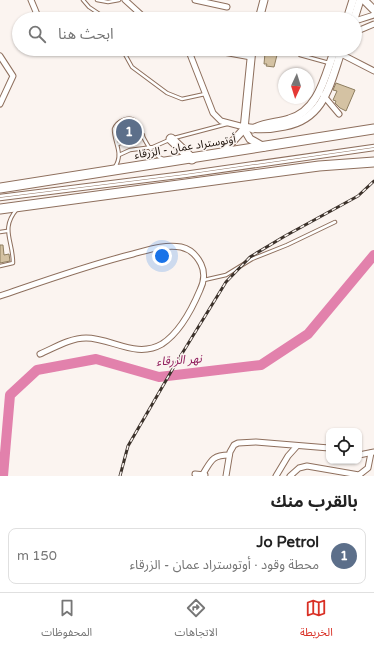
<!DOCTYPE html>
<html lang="ar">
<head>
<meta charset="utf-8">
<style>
	body { margin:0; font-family:"Varela Round","Noto Sans Arabic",sans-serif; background:#f6f6f6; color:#222; direction:rtl }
	.controls { position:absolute; right:12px; bottom:12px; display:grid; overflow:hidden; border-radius:8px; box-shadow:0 1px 3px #0004 }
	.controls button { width:36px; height:36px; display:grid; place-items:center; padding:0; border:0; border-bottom:1px solid #e0e0e0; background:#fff; color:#222; font:20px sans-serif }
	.compass { position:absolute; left:278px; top:68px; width:36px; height:36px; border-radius:50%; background:#fff; box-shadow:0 1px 3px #0004; rotate:184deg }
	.you { position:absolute; left:162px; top:256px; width:14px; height:14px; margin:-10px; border:3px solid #fff; border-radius:50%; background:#1a73e8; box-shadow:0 0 0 6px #1a73e833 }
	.badge { display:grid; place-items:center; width:26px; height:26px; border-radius:50%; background:#d93025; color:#fff; font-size:13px; font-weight:700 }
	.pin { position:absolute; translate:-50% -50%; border:2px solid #fff; box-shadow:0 1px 4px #0006 }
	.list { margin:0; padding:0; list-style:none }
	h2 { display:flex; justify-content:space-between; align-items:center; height:52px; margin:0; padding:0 16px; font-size:17px }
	h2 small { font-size:13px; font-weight:400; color:#767676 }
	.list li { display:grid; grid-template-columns:26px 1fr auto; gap:12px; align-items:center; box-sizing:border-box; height:56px; margin:0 8px 8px; padding:0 8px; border:1px solid #e0e0e0; border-radius:8px }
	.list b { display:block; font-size:15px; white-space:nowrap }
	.list p { margin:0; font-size:13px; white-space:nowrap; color:#767676 }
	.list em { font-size:13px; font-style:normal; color:#767676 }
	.icon { flex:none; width:22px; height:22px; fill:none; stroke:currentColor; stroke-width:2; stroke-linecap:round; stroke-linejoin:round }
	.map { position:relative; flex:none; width:374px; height:476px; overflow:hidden; direction:ltr }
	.search { position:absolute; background:#fff; box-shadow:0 1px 3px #0004; left:12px; right:12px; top:12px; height:44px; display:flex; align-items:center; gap:10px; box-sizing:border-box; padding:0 14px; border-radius:22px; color:#767676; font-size:15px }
	.sheet { height:116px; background:#fff }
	nav { display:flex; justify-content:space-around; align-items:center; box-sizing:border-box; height:56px; border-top:1px solid #e0e0e0; background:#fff; font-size:11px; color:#767676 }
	nav a { display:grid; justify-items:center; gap:2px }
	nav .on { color:#d93025 }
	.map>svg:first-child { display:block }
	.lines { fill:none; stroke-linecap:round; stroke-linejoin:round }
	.river { stroke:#e281ac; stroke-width:10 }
	.building { fill:#d4c2a3; stroke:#8e7e60 }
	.lane-casing { stroke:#8e6f5d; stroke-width:4.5 }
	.street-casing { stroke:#8e6f5d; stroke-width:7 }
	.secondary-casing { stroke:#8e6f5d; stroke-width:9 }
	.highway-casing { stroke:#8e6f5d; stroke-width:11 }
	.lane { stroke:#fff; stroke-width:2.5 }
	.street { stroke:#fff; stroke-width:5 }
	.secondary { stroke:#fff; stroke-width:7 }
	.highway { stroke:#fff; stroke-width:9 }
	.rail-casing { stroke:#3c322b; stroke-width:3 }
	.rail { stroke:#fbf4f0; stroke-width:1.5; stroke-dasharray:4.5; stroke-linecap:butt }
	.labels { text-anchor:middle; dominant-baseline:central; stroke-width:3; stroke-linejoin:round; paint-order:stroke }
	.street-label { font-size:11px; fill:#1b1009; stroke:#fbf4f0 }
	.water-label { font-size:12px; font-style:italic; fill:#901e5d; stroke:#fbf4f0 }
</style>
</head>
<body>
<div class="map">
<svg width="374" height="476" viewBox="0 0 374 476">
	<rect width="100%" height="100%" fill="#fbf4f0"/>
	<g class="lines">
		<polyline class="river" points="3,476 10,395 37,370 96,359 159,377 261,365 308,334 374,255"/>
	</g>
	<g class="building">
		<polygon points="265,53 277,55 274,67 266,66 267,64 264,64"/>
		<polygon points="336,83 355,90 346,111 340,108 335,103 336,101 333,100 337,91 333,90"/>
		<polygon points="132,125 136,133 125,138 122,130"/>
		<polygon points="0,245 3,245 4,255 9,254 10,261 0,263"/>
	</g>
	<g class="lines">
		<defs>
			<g id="lane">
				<polyline points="83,0 89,7 107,19"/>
				<polyline points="97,0 108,2 119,0"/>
				<polyline points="122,49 132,67 167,93 182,99 205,94"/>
				<polyline points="300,55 329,63"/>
				<polyline points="174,138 227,124"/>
				<polyline points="118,144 143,135"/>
				<polyline points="119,155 130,150 153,147 169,140"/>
				<path d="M115,167C124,153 114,143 114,129C117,121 130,115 136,122C143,136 148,152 163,159"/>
				<polyline points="0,196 185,173 374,146"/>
				<polyline points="0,199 185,176 374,149"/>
				<polyline points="0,232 7,231"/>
				<path d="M0,266L13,263C13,240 0,229 17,209"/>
				<polyline points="204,280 226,275 252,259 287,245 335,222"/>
			</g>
			<g id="street">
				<polyline points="31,0 39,19"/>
				<polyline points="125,0 146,19"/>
				<polyline points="195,0 227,7"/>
				<polyline points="355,21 374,15"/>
				<polyline points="355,32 374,24"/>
				<polyline points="188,49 213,113 221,121 244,127"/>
				<polyline points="207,49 251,57"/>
				<polyline points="341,54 374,71"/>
				<polyline points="0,56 13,76 0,104"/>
				<polyline points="323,95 339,114"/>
				<path d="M0,296C44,281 88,265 133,254C148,250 165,244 181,247C190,249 197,256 201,264C205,272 204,282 200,290C192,309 179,333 162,344C136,359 112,338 86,338C70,338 54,348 40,354"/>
				<polyline points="359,455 374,452"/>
				<polyline points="195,474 205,475"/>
				<path d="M203,474C211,461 212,455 229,455"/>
				<polyline points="226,476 230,452 234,445 238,443 256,442 329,448"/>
				<polyline points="276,476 288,456 297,446"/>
				<polyline points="290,476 299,468 307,466 359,475 368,468 371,453"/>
			</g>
			<g id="secondary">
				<polyline points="364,0 374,10"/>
				<polyline points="259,19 264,0"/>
				<polyline points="347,19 353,0"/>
				<polyline points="354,19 360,0"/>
				<polyline points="252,49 244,129 250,139 264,147"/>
				<path d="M244,127C258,130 271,129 285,126C325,119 330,83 342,49"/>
				<path d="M253,129C264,122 277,123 289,119C319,111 325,75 335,49"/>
				<polyline points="222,153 244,129"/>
			</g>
			<g id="highway">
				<polyline points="171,139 192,159"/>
				<polyline points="0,188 374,129"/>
				<polyline points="0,209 319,166 374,162"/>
			</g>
		</defs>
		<use href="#lane" class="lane-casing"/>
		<use href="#street" class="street-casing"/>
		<use href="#secondary" class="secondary-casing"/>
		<use href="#highway" class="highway-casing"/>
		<use href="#lane" class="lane"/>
		<use href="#street" class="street"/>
		<use href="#secondary" class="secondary"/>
		<use href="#highway" class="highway"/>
		<defs>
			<polyline id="rail" points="120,476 128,446 175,365 226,282 250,257 285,236 358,196 374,181"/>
		</defs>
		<use href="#rail" class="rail-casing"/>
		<use href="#rail" class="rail"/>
	</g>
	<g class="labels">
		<g class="street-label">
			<text transform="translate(185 147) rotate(-9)">أوتوستراد عمان - الزرقاء</text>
		</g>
		<g class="water-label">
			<text transform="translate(179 360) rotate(-4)">نهر الزرقاء</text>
		</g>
	</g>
</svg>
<div class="controls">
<button><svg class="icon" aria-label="locate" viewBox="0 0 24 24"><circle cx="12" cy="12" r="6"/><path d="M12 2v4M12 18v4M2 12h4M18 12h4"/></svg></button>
</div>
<svg class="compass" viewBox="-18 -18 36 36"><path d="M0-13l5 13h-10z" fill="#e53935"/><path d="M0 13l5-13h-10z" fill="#767676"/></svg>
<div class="you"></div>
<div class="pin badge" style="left:129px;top:132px;background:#5c6f8a">1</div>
<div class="search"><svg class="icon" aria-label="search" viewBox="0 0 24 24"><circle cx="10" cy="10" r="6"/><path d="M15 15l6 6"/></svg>ابحث هنا</div>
</div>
<section class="sheet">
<h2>بالقرب منك<small></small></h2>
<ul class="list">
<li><span class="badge" style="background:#5c6f8a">1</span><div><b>Jo Petrol</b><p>محطة وقود · أوتوستراد عمان - الزرقاء</p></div><em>150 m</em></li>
</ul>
</section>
<nav>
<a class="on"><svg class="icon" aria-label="map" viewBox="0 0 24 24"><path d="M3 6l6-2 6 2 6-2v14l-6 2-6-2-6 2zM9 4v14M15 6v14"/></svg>الخريطة</a>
<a><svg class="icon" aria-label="directions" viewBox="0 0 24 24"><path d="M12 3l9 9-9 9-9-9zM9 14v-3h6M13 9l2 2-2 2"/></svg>الاتجاهات</a>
<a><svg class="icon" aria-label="saved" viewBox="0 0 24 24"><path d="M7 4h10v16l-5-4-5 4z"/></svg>المحفوظات</a>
</nav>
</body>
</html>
